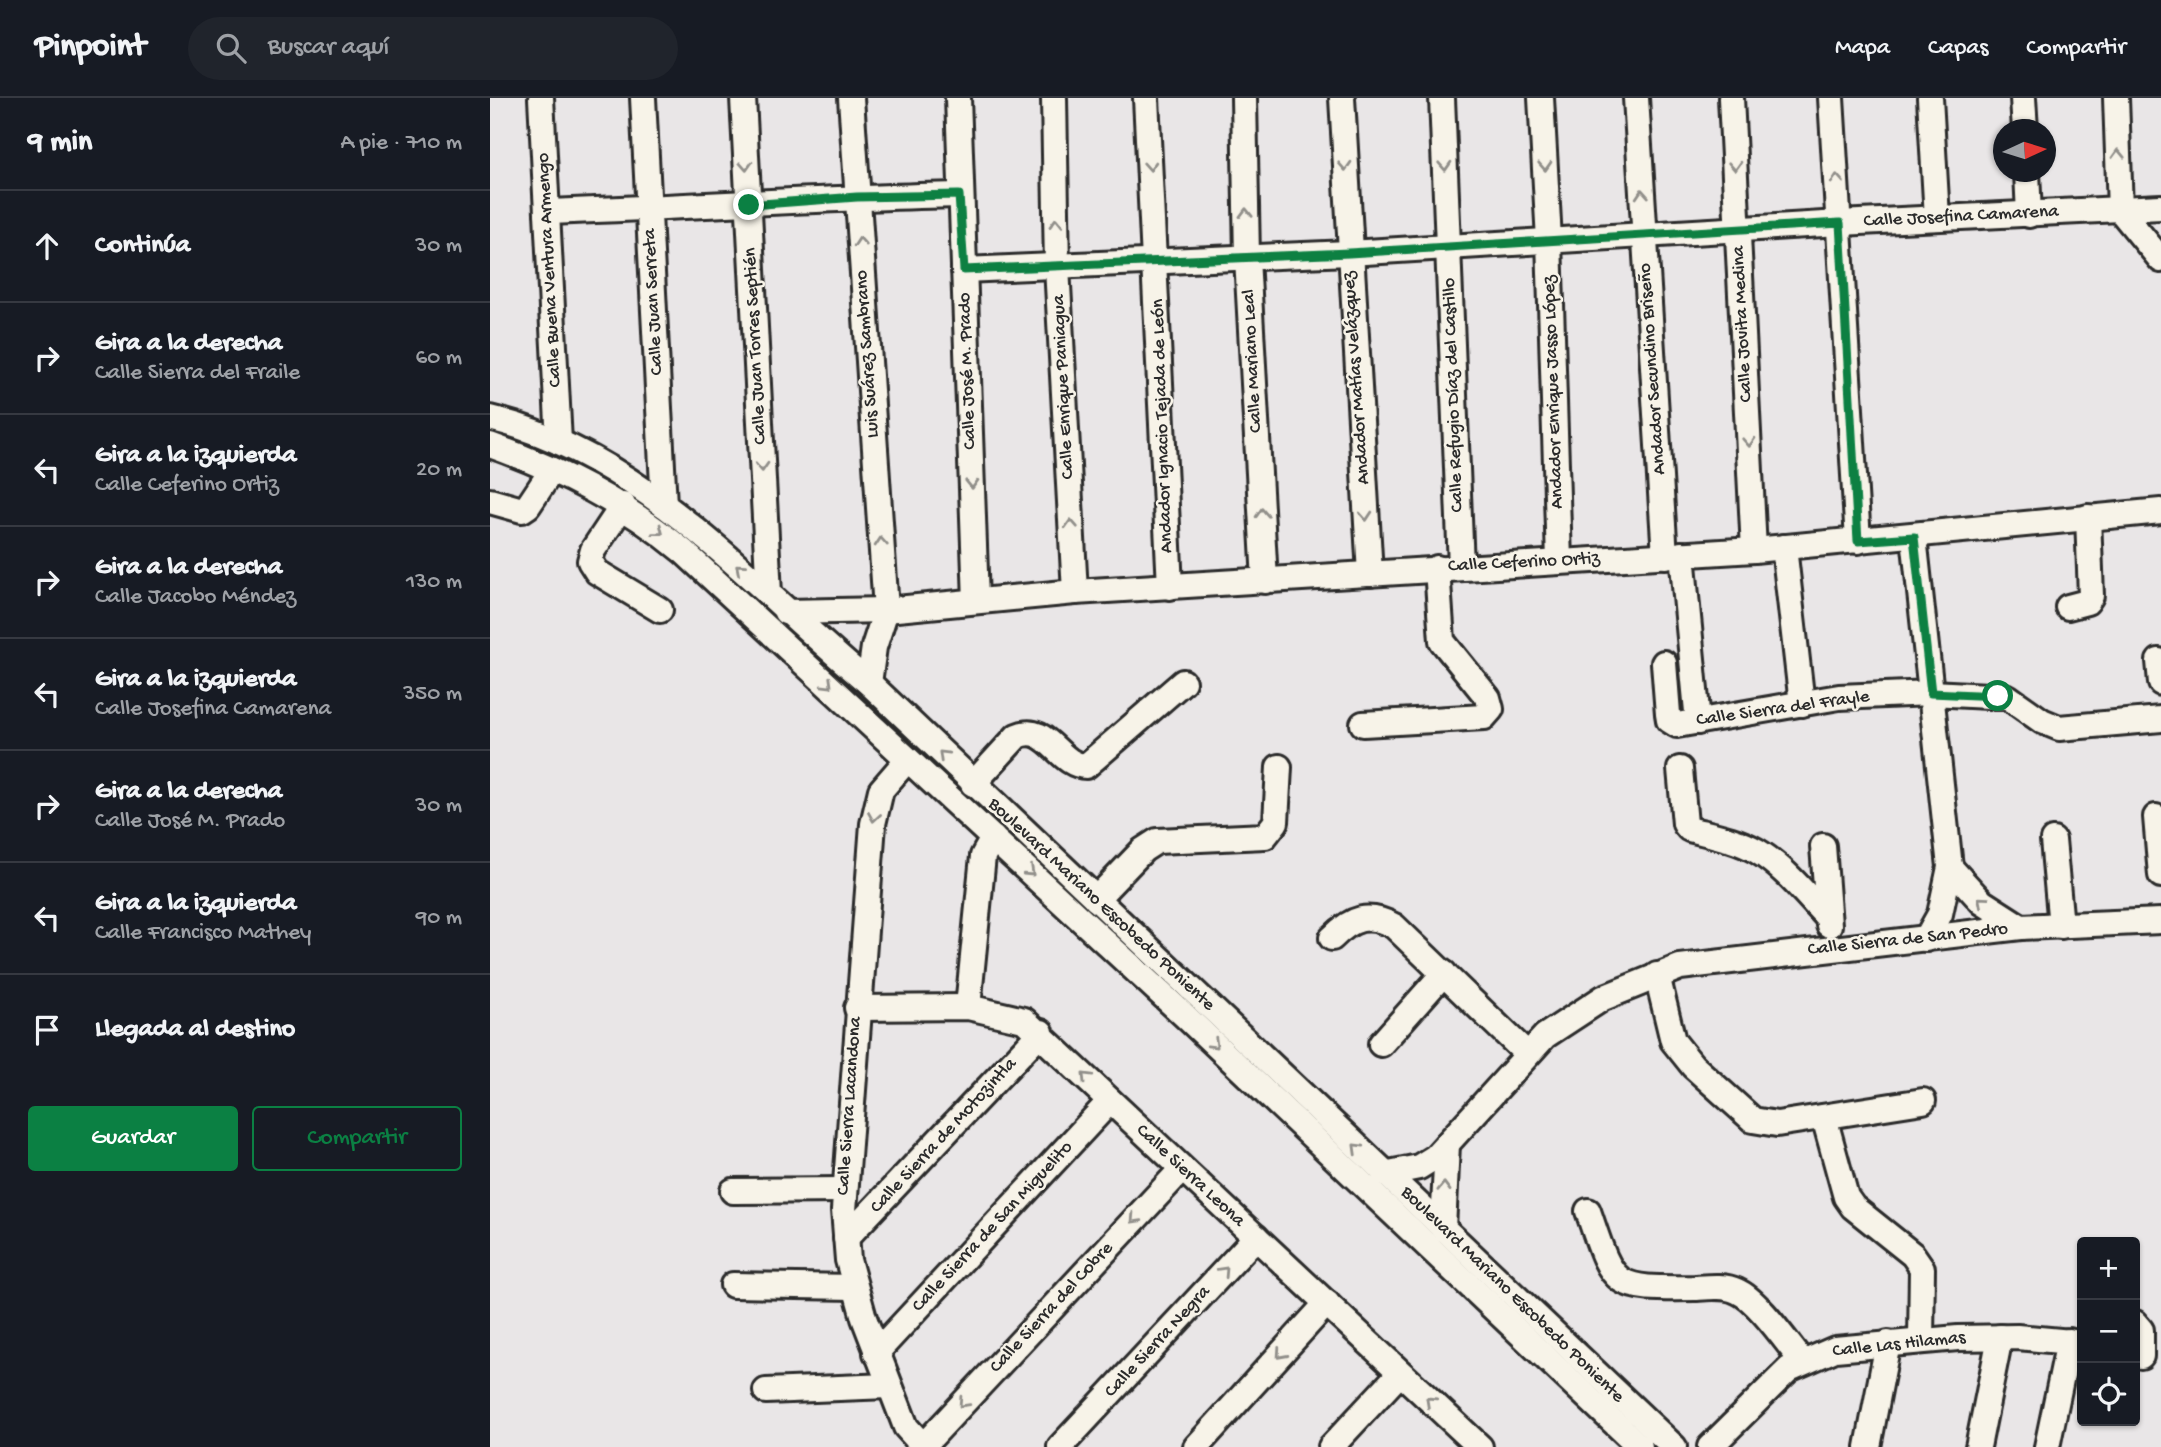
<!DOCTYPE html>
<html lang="es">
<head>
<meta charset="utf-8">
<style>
	body { margin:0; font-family:"Gochi Hand",sans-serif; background:#20242c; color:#f1f3f6 }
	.controls { position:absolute; right:21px; bottom:21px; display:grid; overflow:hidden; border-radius:7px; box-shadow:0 2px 5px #0004 }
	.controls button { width:63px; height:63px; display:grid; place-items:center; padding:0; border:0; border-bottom:2px solid #363941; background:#171b24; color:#f1f3f6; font:35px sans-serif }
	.compass { position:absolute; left:1503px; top:21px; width:63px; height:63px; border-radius:50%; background:#171b24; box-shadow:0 2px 5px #0004; rotate:86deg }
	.stop { position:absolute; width:21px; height:21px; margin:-16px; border:5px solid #0b8043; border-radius:50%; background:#fff }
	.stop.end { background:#0b8043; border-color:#fff; box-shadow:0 2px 7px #0008 }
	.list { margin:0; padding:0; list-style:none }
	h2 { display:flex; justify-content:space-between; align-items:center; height:91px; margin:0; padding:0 28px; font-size:30px }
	h2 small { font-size:23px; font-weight:400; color:#9ea1a6 }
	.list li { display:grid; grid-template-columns:46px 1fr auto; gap:21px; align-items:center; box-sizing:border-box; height:112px; padding:0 28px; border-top:2px solid #363941 }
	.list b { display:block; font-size:26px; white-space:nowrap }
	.list p { margin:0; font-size:23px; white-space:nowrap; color:#9ea1a6 }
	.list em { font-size:23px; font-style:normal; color:#9ea1a6 }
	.actions { display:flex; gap:14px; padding:21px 28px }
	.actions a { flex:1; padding:16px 0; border:2px solid #0b8043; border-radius:7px; text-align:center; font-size:24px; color:#0b8043 }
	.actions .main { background:#0b8043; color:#fff }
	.icon { flex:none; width:38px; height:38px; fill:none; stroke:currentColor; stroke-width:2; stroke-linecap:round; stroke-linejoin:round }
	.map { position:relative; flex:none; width:1671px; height:1349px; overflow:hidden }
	header { display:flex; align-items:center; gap:42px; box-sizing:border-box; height:98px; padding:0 35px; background:#171b24; border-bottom:2px solid #363941 }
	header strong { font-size:33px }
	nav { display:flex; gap:38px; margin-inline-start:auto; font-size:24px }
	.search { width:490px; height:63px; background:#20242c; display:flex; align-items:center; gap:18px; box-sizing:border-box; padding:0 24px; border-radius:38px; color:#9ea1a6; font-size:26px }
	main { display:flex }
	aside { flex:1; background:#171b24 }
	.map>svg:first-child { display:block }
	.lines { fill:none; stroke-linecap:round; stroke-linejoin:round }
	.minor-casing { stroke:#2b2b2b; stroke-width:30 }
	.minor { stroke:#f7f3e8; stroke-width:24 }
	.oneway { stroke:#918f8a }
	.route { stroke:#0b8043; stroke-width:9 }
	.labels { text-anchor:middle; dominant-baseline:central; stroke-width:5; stroke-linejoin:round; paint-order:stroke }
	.street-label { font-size:19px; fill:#2b2b2b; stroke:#f7f3e8 }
</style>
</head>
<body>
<header>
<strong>Pinpoint</strong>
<div class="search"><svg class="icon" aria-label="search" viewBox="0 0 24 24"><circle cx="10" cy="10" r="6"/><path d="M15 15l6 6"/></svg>Buscar aquí</div>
<nav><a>Mapa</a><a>Capas</a><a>Compartir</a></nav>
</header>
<main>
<aside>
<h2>9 min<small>A pie · 710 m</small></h2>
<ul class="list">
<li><svg class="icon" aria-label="ahead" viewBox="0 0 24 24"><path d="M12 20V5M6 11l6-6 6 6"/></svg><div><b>Continúa</b></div><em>30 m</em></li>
<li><svg class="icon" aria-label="right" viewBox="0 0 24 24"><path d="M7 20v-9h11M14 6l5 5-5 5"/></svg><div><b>Gira a la derecha</b><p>Calle Sierra del Fraile</p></div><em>60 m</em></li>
<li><svg class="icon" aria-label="left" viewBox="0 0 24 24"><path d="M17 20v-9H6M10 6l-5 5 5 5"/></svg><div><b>Gira a la izquierda</b><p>Calle Ceferino Ortiz</p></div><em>20 m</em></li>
<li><svg class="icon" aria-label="right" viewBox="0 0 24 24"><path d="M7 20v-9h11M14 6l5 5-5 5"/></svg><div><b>Gira a la derecha</b><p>Calle Jacobo Méndez</p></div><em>130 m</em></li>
<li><svg class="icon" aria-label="left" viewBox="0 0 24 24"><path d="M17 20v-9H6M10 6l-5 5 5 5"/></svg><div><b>Gira a la izquierda</b><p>Calle Josefina Camarena</p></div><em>350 m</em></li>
<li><svg class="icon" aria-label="right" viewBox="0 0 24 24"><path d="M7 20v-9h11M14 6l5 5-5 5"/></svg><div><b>Gira a la derecha</b><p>Calle José M. Prado</p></div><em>30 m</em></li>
<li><svg class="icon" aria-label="left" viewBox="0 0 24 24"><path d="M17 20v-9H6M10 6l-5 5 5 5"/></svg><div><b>Gira a la izquierda</b><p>Calle Francisco Mathey</p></div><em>90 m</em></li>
<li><svg class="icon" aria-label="arrive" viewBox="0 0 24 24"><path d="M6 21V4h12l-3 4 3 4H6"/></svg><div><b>Llegada al destino</b></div></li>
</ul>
<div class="actions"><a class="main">Guardar</a><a>Compartir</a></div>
</aside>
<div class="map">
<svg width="1671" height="1349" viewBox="0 0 1671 1349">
	<rect width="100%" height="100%" fill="#e9e6e7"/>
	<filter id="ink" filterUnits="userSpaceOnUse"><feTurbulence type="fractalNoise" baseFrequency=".0143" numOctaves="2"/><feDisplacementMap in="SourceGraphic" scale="14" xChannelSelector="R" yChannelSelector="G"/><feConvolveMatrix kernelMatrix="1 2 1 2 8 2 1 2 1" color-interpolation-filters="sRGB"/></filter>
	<g filter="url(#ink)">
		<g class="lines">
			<defs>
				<g id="minor">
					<polyline points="51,0 69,344"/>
					<polyline points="153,0 174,407"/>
					<polyline points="253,0 279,496"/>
					<polyline points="361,0 396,512 384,549 379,585"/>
					<polyline points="468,0 486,503"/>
					<polyline points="564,0 567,169 585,494"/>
					<polyline points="656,0 680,489"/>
					<polyline points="754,0 757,160 775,483"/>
					<polyline points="852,0 880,476"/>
					<polyline points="952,0 971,469"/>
					<polyline points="1051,0 1059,142 1069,463"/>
					<polyline points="1146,0 1175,458"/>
					<polyline points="1241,0 1264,452"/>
					<polyline points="1341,0 1368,443"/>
					<polyline points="1440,0 1447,120"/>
					<polyline points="1533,0 1535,32"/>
					<polyline points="1626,0 1630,112 1671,162"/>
					<polyline points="1537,74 1539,117"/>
					<path d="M57,114C194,109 332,100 469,97"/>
					<polyline points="474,172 859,155 1350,125 1671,109"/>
					<path d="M0,320C154,357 262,488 379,585L1184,1349"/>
					<path d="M0,347C72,373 135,405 194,454L695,918L1150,1349"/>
					<polyline points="0,403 32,412 38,408 62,372"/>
					<polyline points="133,407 103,452 100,463 107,474 170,512"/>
					<polyline points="1424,439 1460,769 1450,816 1436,841"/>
					<polyline points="1294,449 1312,606"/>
					<polyline points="1192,456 1208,624"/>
					<polyline points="1578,509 1597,504 1601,498 1598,419"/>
					<polyline points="296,514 396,512 585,494 1264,452 1671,413"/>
					<polyline points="1669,563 1671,585"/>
					<polyline points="1174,565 1178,616 1179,622 1187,627 1349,599 1441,595 1518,599 1552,623 1569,630 1671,621"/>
					<polyline points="873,626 994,619 1001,611 998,600 952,543 947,470"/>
					<polyline points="417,662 391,692 383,726 354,1112 358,1162 374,1220 416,1329 434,1349"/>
					<path d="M1190,671L1195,726L1199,731C1222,737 1246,741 1267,753C1294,769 1316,797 1338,820"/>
					<path d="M483,686L527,638C558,624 568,668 596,668L693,584"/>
					<polyline points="1666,719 1671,777"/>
					<polyline points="1563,742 1571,828"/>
					<polyline points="1333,748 1339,827"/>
					<polyline points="1460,769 1492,804 1531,829"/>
					<polyline points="606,801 653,752 667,743 775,738 786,724 789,669"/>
					<path d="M842,840C862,820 878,814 904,828L1036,955"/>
					<polyline points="1167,877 1183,943 1203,968 1263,1022 1287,1026 1433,1003"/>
					<polyline points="478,909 493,758 503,740"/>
					<polyline points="367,910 478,909 534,922 990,1349"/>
					<polyline points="891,946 954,875"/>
					<polyline points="1334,1019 1356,1099 1363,1109 1423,1157 1432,1170 1431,1243"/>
					<polyline points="894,1076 929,1069 945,1059 1055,938 1113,900 1190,869 1531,829 1671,823"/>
					<polyline points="243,1093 353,1092"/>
					<path d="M1098,1113C1124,1191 1122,1191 1205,1190C1219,1189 1235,1187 1247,1193C1268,1202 1297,1245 1312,1263"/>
					<polyline points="953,1131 957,1046"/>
					<polyline points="356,1140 551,934"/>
					<polyline points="243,1187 364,1189"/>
					<polyline points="1645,1225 1651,1232 1651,1258"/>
					<polyline points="386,1255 620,1003"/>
					<polyline points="276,1293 398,1288"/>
					<polyline points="433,1348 692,1071"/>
					<polyline points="570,1349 766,1139"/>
					<polyline points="706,1349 837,1205"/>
					<polyline points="841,1349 910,1275"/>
					<polyline points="1220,1349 1299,1271 1345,1251 1468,1240 1527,1239 1592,1245"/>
					<polyline points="1378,1349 1398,1245"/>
					<polyline points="1488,1349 1510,1239"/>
					<polyline points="1557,1349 1579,1243"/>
				</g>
			</defs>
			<use href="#minor" class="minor-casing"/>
			<use href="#minor" class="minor"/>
		</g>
		<defs><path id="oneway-chevron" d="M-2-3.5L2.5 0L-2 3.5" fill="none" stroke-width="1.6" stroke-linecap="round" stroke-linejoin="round" transform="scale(1.75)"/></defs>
		<g class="oneway">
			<use href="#oneway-chevron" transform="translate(1628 56) rotate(-92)"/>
			<use href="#oneway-chevron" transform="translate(256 68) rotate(87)"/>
			<use href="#oneway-chevron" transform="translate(660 68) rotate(86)"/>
			<use href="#oneway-chevron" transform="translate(855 68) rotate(87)"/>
			<use href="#oneway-chevron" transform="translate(955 68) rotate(87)"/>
			<use href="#oneway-chevron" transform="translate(1055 68) rotate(87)"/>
			<use href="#oneway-chevron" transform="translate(1245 68) rotate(87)"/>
			<use href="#oneway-chevron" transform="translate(1347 81) rotate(-94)"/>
			<use href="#oneway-chevron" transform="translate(1152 96) rotate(-94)"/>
			<use href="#oneway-chevron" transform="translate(756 115) rotate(-91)"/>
			<use href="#oneway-chevron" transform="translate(566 125) rotate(-91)"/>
			<use href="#oneway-chevron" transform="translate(370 144) rotate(-94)"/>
			<use href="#oneway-chevron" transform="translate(1259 344) rotate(87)"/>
			<use href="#oneway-chevron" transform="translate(272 369) rotate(87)"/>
			<use href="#oneway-chevron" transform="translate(482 386) rotate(88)"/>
			<use href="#oneway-chevron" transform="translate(772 415) rotate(-93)"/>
			<use href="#oneway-chevron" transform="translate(876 418) rotate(86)"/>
			<use href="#oneway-chevron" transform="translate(581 426) rotate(-93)"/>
			<use href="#oneway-chevron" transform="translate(169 433) rotate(38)"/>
			<use href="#oneway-chevron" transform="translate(391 444) rotate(-94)"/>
			<use href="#oneway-chevron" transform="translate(250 470) rotate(-139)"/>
			<use href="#oneway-chevron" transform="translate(338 586) rotate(44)"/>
			<use href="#oneway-chevron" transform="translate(453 657) rotate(-136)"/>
			<use href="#oneway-chevron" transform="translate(384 719) rotate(99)"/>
			<use href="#oneway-chevron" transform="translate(540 774) rotate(43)"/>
			<use href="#oneway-chevron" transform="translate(1492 803) rotate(-139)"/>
			<use href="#oneway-chevron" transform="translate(724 946) rotate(44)"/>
			<use href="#oneway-chevron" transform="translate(596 979) rotate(-135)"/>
			<use href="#oneway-chevron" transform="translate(867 1050) rotate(-136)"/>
			<use href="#oneway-chevron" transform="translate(954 1089) rotate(-89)"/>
			<use href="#oneway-chevron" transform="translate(645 1121) rotate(133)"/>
			<use href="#oneway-chevron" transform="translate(734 1173) rotate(-47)"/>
			<use href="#oneway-chevron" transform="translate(791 1256) rotate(132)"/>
			<use href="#oneway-chevron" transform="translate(940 1303) rotate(-137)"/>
			<use href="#oneway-chevron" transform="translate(473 1305) rotate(133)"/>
		</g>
	</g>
	<g class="lines" filter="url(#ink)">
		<polyline class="route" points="259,107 367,99 469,97 474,172 859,155 1350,125 1368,443 1424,439 1441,595 1508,598"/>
	</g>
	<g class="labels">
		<g class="street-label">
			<text transform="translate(1471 119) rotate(-3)">Calle Josefina Camarena</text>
			<text transform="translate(60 172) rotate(-93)">Calle Buena Ventura Armengo</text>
			<text transform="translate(164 204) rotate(-93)">Calle Juan Serreta</text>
			<text transform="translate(1253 226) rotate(-93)">Calle Jovita Medina</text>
			<text transform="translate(266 248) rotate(-93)">Calle Juan Torres Septién</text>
			<text transform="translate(378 256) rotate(-94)">Luis Suárez Sambrano</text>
			<text transform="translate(763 263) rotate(-93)">Calle Mariano Leal</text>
			<text transform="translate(1163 271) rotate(-94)">Andador Secundino Briseño</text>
			<text transform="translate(478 273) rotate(-92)">Calle José M. Prado</text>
			<text transform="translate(867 280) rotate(-94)">Andador Matías Velázquez</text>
			<text transform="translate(574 289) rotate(-93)">Calle Enrique Paniagua</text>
			<text transform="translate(1064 294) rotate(-92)">Andador Enrique Jasso López</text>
			<text transform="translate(964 297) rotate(-92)">Calle Refugio Díaz del Castillo</text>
			<text transform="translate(673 328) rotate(-92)">Andador Ignacio Tejada de León</text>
			<text transform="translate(1034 465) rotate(-3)">Calle Ceferino Ortiz</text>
			<text transform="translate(1293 611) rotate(-8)">Calle Sierra del Frayle</text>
			<text transform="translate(611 807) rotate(43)">Boulevard Mariano Escobedo Poniente</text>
			<text transform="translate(1418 842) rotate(-6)">Calle Sierra de San Pedro</text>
			<text transform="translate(360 1008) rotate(-86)">Calle Sierra Lacandona</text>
			<text transform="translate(454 1038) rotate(-47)">Calle Sierra de Motozintla</text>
			<text transform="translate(700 1078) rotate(43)">Calle Sierra Leona</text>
			<text transform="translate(503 1129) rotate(-47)">Calle Sierra de San Miguelito</text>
			<text transform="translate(1022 1197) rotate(44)">Boulevard Mariano Escobedo Poniente</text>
			<text transform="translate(562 1210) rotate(-47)">Calle Sierra del Cobre</text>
			<text transform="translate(668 1244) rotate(-47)">Calle Sierra Negra</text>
			<text transform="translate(1409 1247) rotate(-6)">Calle Las Hilamas</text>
		</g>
	</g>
</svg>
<div class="controls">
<button>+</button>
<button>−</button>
<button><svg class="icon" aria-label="locate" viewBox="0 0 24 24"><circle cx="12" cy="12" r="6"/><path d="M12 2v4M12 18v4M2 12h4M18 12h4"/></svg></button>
</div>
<svg class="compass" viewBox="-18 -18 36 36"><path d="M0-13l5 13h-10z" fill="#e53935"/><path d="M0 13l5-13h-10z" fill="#9ea1a6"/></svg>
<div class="stop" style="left:1508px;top:598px"></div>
<div class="stop end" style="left:259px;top:107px"></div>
</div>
</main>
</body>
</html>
